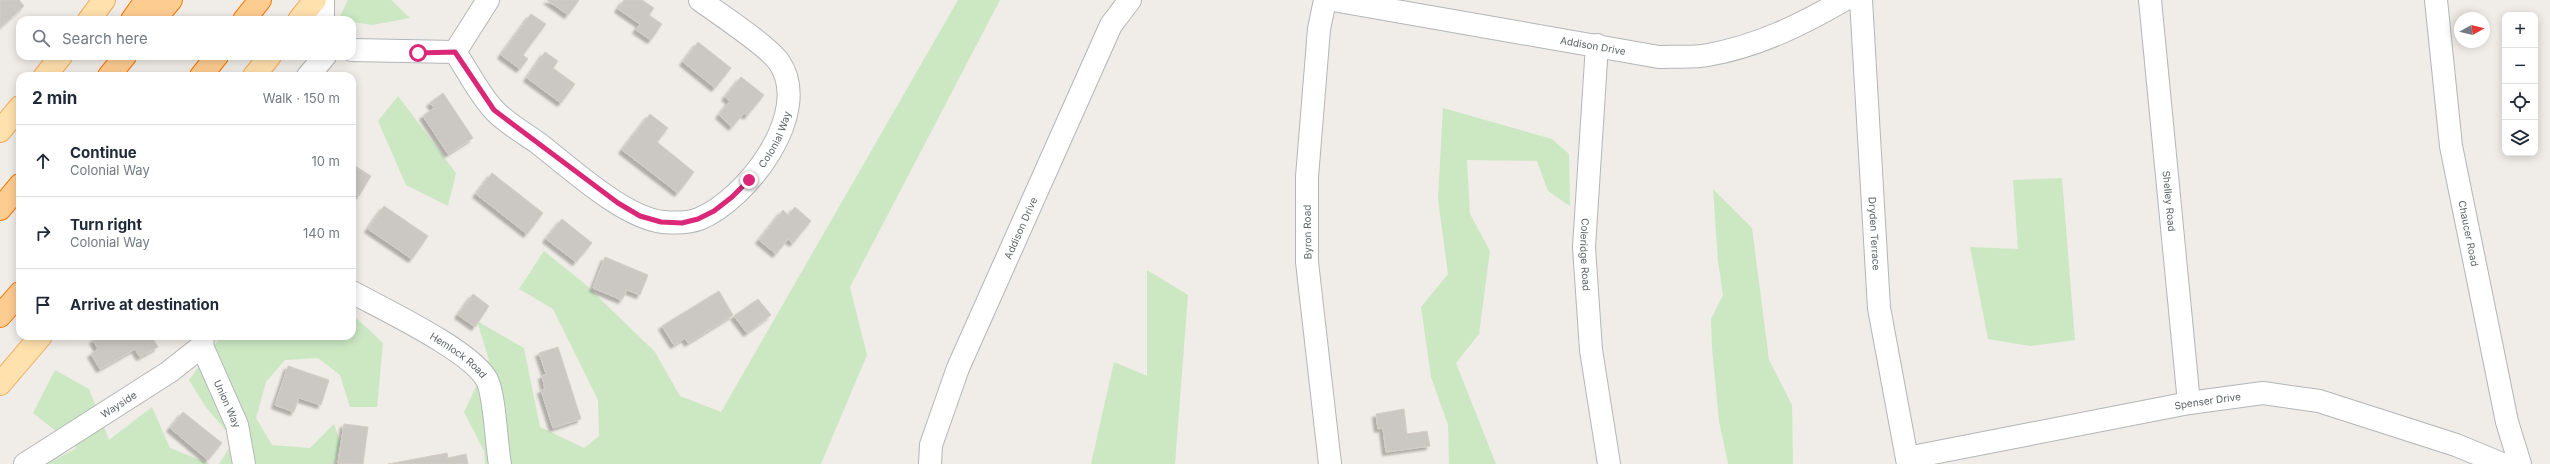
<!DOCTYPE html>
<html lang="en">
<head>
<meta charset="utf-8">
<style>
	body { margin:0; font-family:Inter,sans-serif; background:#f6f6f7; color:#1f2937 }
	.controls { position:absolute; right:12px; top:12px; display:grid; overflow:hidden; border-radius:8px; box-shadow:0 2px 10px #0003 }
	.controls button { width:36px; height:36px; display:grid; place-items:center; padding:0; border:0; border-bottom:1px solid #e0e1e3; background:#fff; color:#1f2937; font:20px sans-serif }
	.compass { position:absolute; left:2454px; top:12px; width:36px; height:36px; border-radius:50%; background:#fff; box-shadow:0 2px 10px #0003; rotate:82deg }
	.stop { position:absolute; width:12px; height:12px; margin:-9px; border:3px solid #db2777; border-radius:50%; background:#fff }
	.stop.end { background:#db2777; border-color:#fff; box-shadow:0 1px 4px #0008 }
	.list { margin:0; padding:0; list-style:none }
	h2 { display:flex; justify-content:space-between; align-items:center; height:52px; margin:0; padding:0 16px; font-size:17px }
	h2 small { font-size:13px; font-weight:400; color:#747a83 }
	.list li { display:grid; grid-template-columns:26px 1fr auto; gap:12px; align-items:center; box-sizing:border-box; height:72px; padding:0 16px; border-top:1px solid #e0e1e3 }
	.list b { display:block; font-size:15px; white-space:nowrap }
	.list p { margin:0; font-size:13px; white-space:nowrap; color:#747a83 }
	.list em { font-size:13px; font-style:normal; color:#747a83 }
	.icon { flex:none; width:22px; height:22px; fill:none; stroke:currentColor; stroke-width:2; stroke-linecap:round; stroke-linejoin:round }
	.map { position:relative; flex:none; width:2550px; height:464px; overflow:hidden }
	.search { position:absolute; background:#fff; box-shadow:0 2px 10px #0003; left:16px; top:16px; width:340px; height:44px; display:flex; align-items:center; gap:10px; box-sizing:border-box; padding:0 14px; border-radius:12px; color:#747a83; font-size:15px }
	.panel { position:absolute; background:#fff; box-shadow:0 2px 10px #0003; left:16px; top:72px; width:340px; height:268px; border-radius:12px }
	.map>svg:first-child { display:block }
	.green { fill:#cbe8c3 }
	.building { fill:#cbc7c3; stroke:#d5cdc5; filter:url(#shadow) }
	.lines { fill:none; stroke-linecap:round; stroke-linejoin:round }
	.minor-casing { stroke:#b2b6b9; stroke-width:24 }
	.major-casing { stroke:#f2aa5e; stroke-width:24 }
	.highway-casing { stroke:#f77800; stroke-width:24 }
	.minor { stroke:#fff; stroke-width:22 }
	.major { stroke:#ffe1ad; stroke-width:22 }
	.highway { stroke:#fdcc91; stroke-width:22 }
	.route { stroke:#db2777; stroke-width:5 }
	.labels { text-anchor:middle; dominant-baseline:central; stroke-width:4; stroke-linejoin:round; paint-order:stroke }
	.street-label { font-size:10px; fill:#5e6467; stroke:#fff }
</style>
</head>
<body>
<div class="map">
<svg width="2550" height="464" viewBox="0 0 2550 464">
	<defs>
		<filter id="shadow"><feDropShadow dx="-3.5" dy="3.5" stdDeviation="1" flood-color="#0004"/></filter>
	</defs>
	<rect width="100%" height="100%" fill="#f0ece7"/>
	<g class="green">
		<polygon points="348,0 391,0 410,18 373,25 352,22 352,20 338,20"/>
		<polygon points="958,0 1000,0 850,287 867,355 821,464 485,464 484,451 464,412 489,360 477,321 524,348 540,427 584,448 599,436 598,400 553,309 519,289 544,251 585,284 655,352 680,396 721,412"/>
		<polygon points="398,96 456,173 448,206 406,185 378,121"/>
		<polygon points="1443,108 1552,139 1569,154 1570,206 1548,191 1537,161 1467,160 1470,214 1490,251 1479,334 1456,363 1496,464 1449,464 1448,425 1431,377 1421,307 1448,274 1438,199"/>
		<polygon points="2062,178 2075,340 2030,346 1988,339 1970,247 2018,249 2013,180"/>
		<polygon points="1713,189 1752,228 1769,360 1792,405 1793,464 1728,464 1719,421 1712,348 1711,319 1723,295 1718,261"/>
		<polygon points="1147,270 1188,295 1175,464 1091,464 1114,362 1147,376"/>
		<polygon points="352,314 383,343 377,407 350,407 340,375 318,358 285,360 266,382 256,418 272,445 310,448 334,424 340,442 335,464 219,464 234,440 205,406 189,380 219,339 222,336 352,336"/>
		<polygon points="55,370 89,389 109,440 152,407 170,448 210,464 46,464 77,448 33,413"/>
	</g>
	<g class="building">
		<polygon points="0,0 19,0 24,6 0,28"/>
		<polygon points="547,0 579,0 568,15"/>
		<polygon points="624,0 642,0 654,8 649,15 662,24 651,40 636,30 640,24 618,9"/>
		<polygon points="531,14 546,24 523,55 528,59 520,69 501,55"/>
		<polygon points="698,42 731,68 715,88 683,62"/>
		<polygon points="545,52 558,61 553,68 575,84 561,103 527,78"/>
		<polygon points="741,77 764,95 747,116 744,113 732,127 719,115 730,101 725,97"/>
		<polygon points="443,93 473,138 448,154 423,116 434,108 430,103"/>
		<polygon points="650,114 668,128 657,142 694,172 678,193 622,150"/>
		<polygon points="352,164 371,176 359,196 352,191"/>
		<polygon points="492,173 543,213 527,234 476,194"/>
		<polygon points="384,206 428,236 412,259 368,229"/>
		<polygon points="795,207 811,221 793,243 788,239 776,254 759,240 783,210 788,215"/>
		<polygon points="562,219 592,243 576,262 546,239"/>
		<polygon points="605,257 648,275 640,295 627,290 622,300 593,288"/>
		<polygon points="719,291 733,315 688,343 685,338 674,345 662,326"/>
		<polygon points="473,294 489,306 475,327 458,315"/>
		<polygon points="758,299 771,315 747,333 734,316"/>
		<polygon points="100,336 151,336 158,347 140,357 135,349 100,369 91,354 98,349 93,340"/>
		<polygon points="558,347 581,419 553,428 541,390 545,389 542,376 546,374 539,353"/>
		<polygon points="288,366 329,380 321,405 299,398 294,412 275,405"/>
		<polygon points="1404,409 1407,434 1427,431 1430,446 1386,452 1383,428 1378,429 1376,414"/>
		<polygon points="183,412 222,443 208,460 170,428"/>
		<polygon points="344,424 368,427 363,464 338,463"/>
		<polygon points="447,453 448,458 466,454 468,464 388,464"/>
	</g>
	<g class="lines">
		<defs>
			<g id="minor">
				<path id="s1" d="M488,0L455,52C468,71 479,94 494,110C506,123 524,133 538,143C569,167 624,218 663,222C674,223 688,223 699,219C746,200 814,113 779,62C768,46 719,14 700,0"/>
				<polyline points="1325,0 1319,29 1307,177 1307,262 1330,464"/>
				<path id="s2" d="M1333,0L1659,57C1675,56 1693,58 1708,55C1758,46 1801,25 1844,0"/>
				<path id="s3" d="M1861,0L1879,308L1908,464"/>
				<path id="s4" d="M2150,0L2189,403"/>
				<path id="s5" d="M2436,0L2451,146L2507,422L2520,464"/>
				<polyline points="323,20 323,0"/>
				<path id="s6" d="M1597,45L1584,247L1591,350L1609,464"/>
				<polyline points="352,50 455,52"/>
				<polyline points="308,76 325,56"/>
				<path id="s7" d="M352,292C383,309 472,351 487,380C495,396 496,443 500,464"/>
				<path id="s8" d="M202,346L237,425L244,464"/>
				<path id="s9" d="M1907,458L2189,403L2263,393L2319,401L2456,445L2502,464"/>
				<path id="s10" d="M25,464L169,372L202,346L203,336"/>
				<path id="s11" d="M930,464L931,445L958,368L1111,25L1130,0"/>
			</g>
			<g id="major">
				<polyline points="89,20 104,0"/>
				<polyline points="299,20 315,0"/>
				<polyline points="45,76 61,56"/>
				<polyline points="254,76 270,56"/>
				<polyline points="0,131 20,107"/>
				<polyline points="0,384 41,336"/>
			</g>
			<g id="highway">
				<polyline points="132,20 146,0"/>
				<polyline points="154,20 171,0"/>
				<polyline points="244,20 260,0"/>
				<polyline points="109,76 125,56"/>
				<polyline points="201,76 217,56"/>
				<polyline points="0,209 20,185"/>
				<polyline points="0,316 20,293"/>
			</g>
		</defs>
		<use href="#minor" class="minor-casing"/>
		<use href="#major" class="major-casing"/>
		<use href="#highway" class="highway-casing"/>
		<use href="#minor" class="minor"/>
		<use href="#major" class="major"/>
		<use href="#highway" class="highway"/>
	</g>
	<g class="lines">
		<polyline class="route" points="418,53 455,52 494,110 618,203 640,216 661,222 682,223 698,219 714,211 732,197 749,180"/>
	</g>
	<g class="labels">
		<g class="street-label">
			<text stroke="none"><textPath href="#s2" startOffset="264">Addison Drive</textPath></text>
			<text stroke="none"><textPath href="#s1" startOffset="485">Colonial Way</textPath></text>
			<text stroke="none"><textPath href="#s4" startOffset="202">Shelley Road</textPath></text>
			<text stroke="none"><textPath href="#s11" startOffset="254">Addison Drive</textPath></text>
			<text transform="translate(1307 232) rotate(-91)">Byron Road</text>
			<text stroke="none"><textPath href="#s3" startOffset="234">Dryden Terrace</textPath></text>
			<text stroke="none"><textPath href="#s5" startOffset="236">Chaucer Road</textPath></text>
			<text stroke="none"><textPath href="#s6" startOffset="210">Coleridge Road</textPath></text>
			<text stroke="none"><textPath href="#s7" startOffset="124">Hemlock Road</textPath></text>
			<text stroke="none"><textPath href="#s9" startOffset="306">Spenser Drive</textPath></text>
			<text stroke="none"><textPath href="#s10" startOffset="111">Wayside</textPath></text>
			<text stroke="none"><textPath href="#s8" startOffset="63">Union Way</textPath></text>
		</g>
	</g>
</svg>
<div class="controls">
<button>+</button>
<button>−</button>
<button><svg class="icon" aria-label="locate" viewBox="0 0 24 24"><circle cx="12" cy="12" r="6"/><path d="M12 2v4M12 18v4M2 12h4M18 12h4"/></svg></button>
<button><svg class="icon" aria-label="layers" viewBox="0 0 24 24"><path d="M12 4l9 5-9 5-9-5zM3 14l9 5 9-5"/></svg></button>
</div>
<svg class="compass" viewBox="-18 -18 36 36"><path d="M0-13l5 13h-10z" fill="#e53935"/><path d="M0 13l5-13h-10z" fill="#747a83"/></svg>
<div class="stop" style="left:418px;top:53px"></div>
<div class="stop end" style="left:749px;top:180px"></div>
<div class="search"><svg class="icon" aria-label="search" viewBox="0 0 24 24"><circle cx="10" cy="10" r="6"/><path d="M15 15l6 6"/></svg>Search here</div>
<section class="panel">
<h2>2 min<small>Walk · 150 m</small></h2>
<ul class="list">
<li><svg class="icon" aria-label="ahead" viewBox="0 0 24 24"><path d="M12 20V5M6 11l6-6 6 6"/></svg><div><b>Continue</b><p>Colonial Way</p></div><em>10 m</em></li>
<li><svg class="icon" aria-label="right" viewBox="0 0 24 24"><path d="M7 20v-9h11M14 6l5 5-5 5"/></svg><div><b>Turn right</b><p>Colonial Way</p></div><em>140 m</em></li>
<li><svg class="icon" aria-label="arrive" viewBox="0 0 24 24"><path d="M6 21V4h12l-3 4 3 4H6"/></svg><div><b>Arrive at destination</b></div></li>
</ul>
</section>
</div>
</body>
</html>
